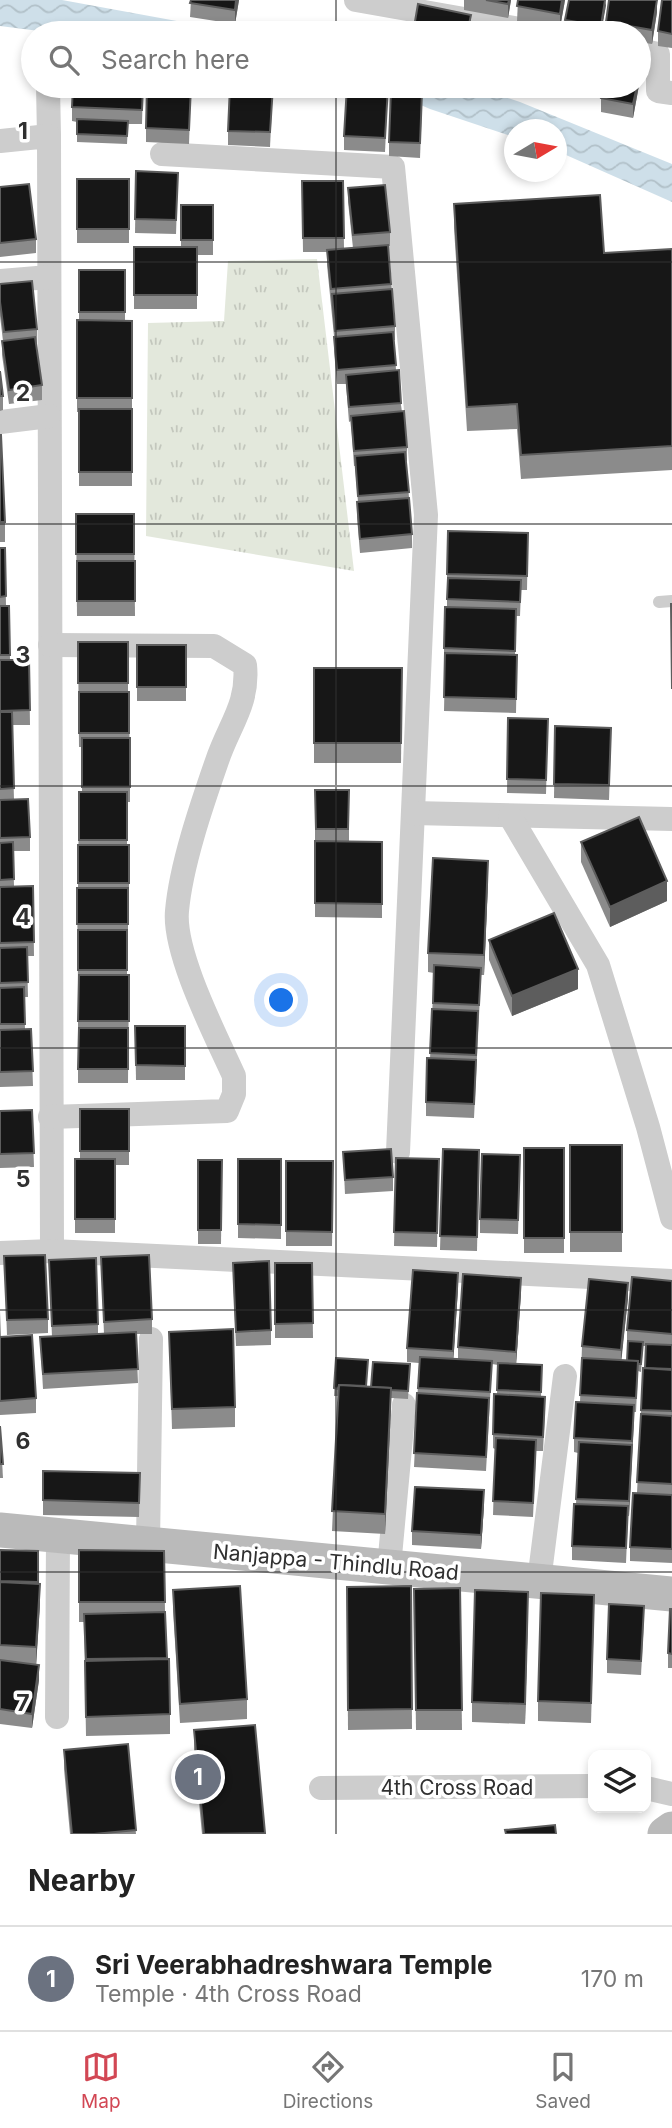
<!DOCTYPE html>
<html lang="en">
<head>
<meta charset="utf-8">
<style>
	body { margin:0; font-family:Inter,sans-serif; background:#f2f2f2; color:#222 }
	.controls { position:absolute; right:21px; bottom:21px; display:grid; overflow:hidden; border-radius:14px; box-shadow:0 4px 10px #0003 }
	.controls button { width:63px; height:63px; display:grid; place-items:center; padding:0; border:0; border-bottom:2px solid #e0e0e0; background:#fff; color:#222; font:35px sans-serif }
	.compass { position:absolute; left:504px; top:119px; width:63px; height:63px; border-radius:50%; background:#fff; box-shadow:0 4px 10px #0003; rotate:80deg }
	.you { position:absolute; left:282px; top:1001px; width:24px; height:24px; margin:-18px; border:5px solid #fff; border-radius:50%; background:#1a73e8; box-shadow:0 0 0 10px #1a73e833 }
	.badge { display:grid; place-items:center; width:46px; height:46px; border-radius:50%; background:#d24754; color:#fff; font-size:23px; font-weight:700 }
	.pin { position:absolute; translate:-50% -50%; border:4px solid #fff; box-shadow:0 2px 7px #0006 }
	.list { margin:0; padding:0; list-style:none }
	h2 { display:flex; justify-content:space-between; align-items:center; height:91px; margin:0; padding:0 28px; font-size:30px }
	h2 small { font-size:23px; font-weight:400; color:#767676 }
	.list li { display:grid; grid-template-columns:46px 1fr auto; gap:21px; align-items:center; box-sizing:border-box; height:105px; padding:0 28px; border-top:2px solid #e0e0e0 }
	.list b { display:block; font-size:26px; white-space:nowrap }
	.list p { margin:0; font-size:23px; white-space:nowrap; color:#767676 }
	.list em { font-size:23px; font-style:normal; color:#767676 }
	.icon { flex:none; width:38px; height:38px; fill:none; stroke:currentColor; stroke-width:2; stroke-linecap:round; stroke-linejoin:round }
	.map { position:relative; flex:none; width:672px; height:1834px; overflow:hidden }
	.search { position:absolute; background:#fff; box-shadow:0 4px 10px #0003; left:21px; right:21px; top:21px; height:77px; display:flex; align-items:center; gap:18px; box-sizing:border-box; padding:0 24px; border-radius:38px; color:#767676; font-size:26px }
	.sheet { height:196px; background:#fff }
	nav { display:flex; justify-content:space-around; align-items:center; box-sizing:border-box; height:98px; border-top:2px solid #e0e0e0; background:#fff; font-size:19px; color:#767676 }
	nav a { display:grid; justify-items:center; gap:4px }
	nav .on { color:#d24754 }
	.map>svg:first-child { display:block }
	.grass { fill:url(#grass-tufts) }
	.water { fill:url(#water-waves) }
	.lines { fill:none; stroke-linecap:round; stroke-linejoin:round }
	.service { stroke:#cdcdcd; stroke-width:12 }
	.minor { stroke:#cdcdcd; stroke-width:24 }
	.secondary { stroke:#bababa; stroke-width:35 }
	.wall { fill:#8b8b8b }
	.shaded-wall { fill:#5d5d5d }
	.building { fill:#171717; stroke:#5d5d5d; stroke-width:2 }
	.grid { fill:none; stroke:#303030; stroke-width:2; stroke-opacity:0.55 }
	.labels { text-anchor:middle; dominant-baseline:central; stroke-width:7; stroke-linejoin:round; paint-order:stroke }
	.street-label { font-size:21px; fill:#303030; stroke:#fff }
	.grid-label { font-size:23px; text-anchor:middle; font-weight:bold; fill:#303030; stroke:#fff; stroke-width:7; stroke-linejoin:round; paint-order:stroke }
</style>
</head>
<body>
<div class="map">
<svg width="672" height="1834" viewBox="0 0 672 1834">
	<defs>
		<pattern id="grass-tufts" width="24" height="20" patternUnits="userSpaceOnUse" patternTransform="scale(1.75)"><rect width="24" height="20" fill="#e3e8dc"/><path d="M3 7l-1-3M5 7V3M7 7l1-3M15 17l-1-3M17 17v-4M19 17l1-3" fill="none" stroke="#c3c7bd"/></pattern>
		<pattern id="water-waves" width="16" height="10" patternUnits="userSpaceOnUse" patternTransform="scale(1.75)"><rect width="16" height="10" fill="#cedfe9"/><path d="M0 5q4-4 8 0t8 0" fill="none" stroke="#b1c0c8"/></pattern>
	</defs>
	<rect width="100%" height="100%" fill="#fff"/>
	<polygon class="grass" points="317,259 354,571 146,536 148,323 224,321 228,261"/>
	<g class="water">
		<polygon points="0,0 62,0 204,26 267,33 55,33 0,26"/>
		<polygon points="377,86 471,86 520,102 672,164 672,202 557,151 556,130 514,130 514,137 430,109"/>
	</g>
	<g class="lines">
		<polyline class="service" points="659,602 672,601"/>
		<g class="minor">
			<polyline points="356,0 543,33"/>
			<polyline points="639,50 658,54 658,91 672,93"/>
			<polyline points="48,86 49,136"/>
			<polyline points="0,141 49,136 52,1251"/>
			<polyline points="162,154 393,167 426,515 398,1152"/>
			<polyline points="0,281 49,277"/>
			<polyline points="0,422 49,416"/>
			<path d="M50,645L214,646L245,665C249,704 229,725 217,761C202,804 181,865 177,911C173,953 216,1036 234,1076V1094L227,1111L50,1117"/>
			<polyline points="413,813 672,819"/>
			<polyline points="510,816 598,965 648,1127 672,1218"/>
			<polyline points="0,1253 52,1251 672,1281"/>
			<polyline points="148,1544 151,1339"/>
			<polyline points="389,1567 404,1405"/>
			<polyline points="539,1581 565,1376"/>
			<polyline points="57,1717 58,1536"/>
			<polyline points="321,1788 593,1786"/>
			<polyline points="646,1788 672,1794"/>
		</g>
		<g class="secondary">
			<polyline points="0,1530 672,1594"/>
			<polyline points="665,1834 672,1829"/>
		</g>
	</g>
	<g class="wall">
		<polygon points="191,0 239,0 235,24 190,17"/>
		<polygon points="464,0 511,0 508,18 464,10"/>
		<polygon points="518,0 565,0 560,28 517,21"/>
		<polygon points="672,0 672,48 658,46 658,31"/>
		<polygon points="606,5 601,33 565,27 565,20"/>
		<polygon points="657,12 652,44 639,42 639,33 606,33 606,22"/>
		<polygon points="644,58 633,118 601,112 601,98"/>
		<polygon points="143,86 142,124 128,124 127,144 77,142 77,122 72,121 72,107"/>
		<polygon points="191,86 189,144 146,142 146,128"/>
		<polygon points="273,86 270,147 228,145 228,131"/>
		<polygon points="388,86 385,152 344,150 344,136"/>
		<polygon points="422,106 420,158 389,156 389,142"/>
		<polygon points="136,171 178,173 176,234 135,233"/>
		<rect x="77" y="179" width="52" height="64"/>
		<polygon points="302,181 343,181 344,249 353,248 348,202 348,188 390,232 390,246 388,246 395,326 395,340 394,340 396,370 407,447 407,461 406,461 412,534 412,548 360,553 357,517 358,502 355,466 354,466 351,421 349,422 346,384 337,384 334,351 334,336 327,265 327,252 303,252"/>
		<polygon points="0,187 36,239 36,253 0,257"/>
		<polygon points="454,204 604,253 672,249 672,470 521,479 517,429 467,431 454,228"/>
		<polygon points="181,205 213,205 213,255 197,255 197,309 134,309 134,247 181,247"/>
		<polygon points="79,270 125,270 125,321 132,398 132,486 79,486 79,412 77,412 77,320 79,320"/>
		<polygon points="0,284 37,329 37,343 36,343 42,385 42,400 9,404 2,355 2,341 3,341 0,316"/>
		<polygon points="0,371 3,396 3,410 0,411"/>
		<polygon points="0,435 5,522 5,542 0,542"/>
		<polygon points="76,514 134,514 135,616 77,616"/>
		<polygon points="528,533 527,590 521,590 520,616 516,616 515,655 517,655 516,713 444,711 445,663 444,663 444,648 447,607 447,574"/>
		<polygon points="0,548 5,548 6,606 9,606 10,660 29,660 30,725 12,725 14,800 30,837 30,851 13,851 14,886 33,886 34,956 27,956 28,997 24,997 25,1029 31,1029 33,1086 0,1087"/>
		<polygon points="78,642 128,642 128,692 129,692 130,787 130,802 127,802 127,845 129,845 129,897 128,897 128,939 127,939 127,975 129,975 128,1083 78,1083 78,984 77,888 78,888 79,792 82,792 82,747 79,747"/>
		<rect x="137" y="645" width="49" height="56"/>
		<polygon points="314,668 402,668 401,763 314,763"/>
		<polygon points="508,718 548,719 546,794 507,793"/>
		<polygon points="555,726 611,742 609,800 554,798"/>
		<polygon points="315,790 349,790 349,842 382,842 382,918 315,917"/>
		<polygon points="581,842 667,901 610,927 581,862"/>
		<polygon points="488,881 484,975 481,975 474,1118 426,1116 426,1102 430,1059 434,973 428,972 428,953"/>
		<polygon points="489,940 578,989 512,1016 489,960"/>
		<polygon points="135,1026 185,1026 185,1080 136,1080"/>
		<polygon points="80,1109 129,1109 129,1165 115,1165 115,1233 75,1233 75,1159 80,1159"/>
		<polygon points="32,1110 34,1167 0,1168 0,1111"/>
		<rect x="570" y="1145" width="52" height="107"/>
		<rect x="524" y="1148" width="40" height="105"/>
		<polygon points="443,1149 479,1150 477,1251 440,1250"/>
		<polygon points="343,1152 393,1177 393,1191 345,1194"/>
		<polygon points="396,1158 439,1159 437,1247 394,1246"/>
		<polygon points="238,1159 281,1159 281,1239 238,1238"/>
		<polygon points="198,1160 222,1160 221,1244 198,1244"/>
		<polygon points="286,1161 333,1161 332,1246 286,1246"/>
		<polygon points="520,1169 518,1234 480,1233 480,1219"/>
		<polygon points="4,1256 48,1319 48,1333 7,1335"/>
		<polygon points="101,1257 152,1319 152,1334 136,1334 138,1383 43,1389 40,1337 52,1337 49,1260 98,1324 98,1334 104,1334"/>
		<polygon points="275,1263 312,1263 313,1338 275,1338"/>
		<polygon points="233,1277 271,1330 271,1345 236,1346"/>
		<polygon points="672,1281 672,1563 630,1561 630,1547 637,1493 643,1368 645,1368 646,1346 643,1346 641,1372 638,1371 636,1412 634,1412 629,1516 628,1516 626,1563 572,1560 572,1546 576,1504 578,1453 574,1452 574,1438 580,1402 582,1346 628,1298 621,1360 627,1361 628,1344 627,1344 627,1330"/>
		<polygon points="458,1287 453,1359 458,1359 458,1347 521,1292 516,1364 542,1365 541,1397 545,1411 543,1451 536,1451 533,1517 493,1515 495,1449 493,1448 493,1434 497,1394 498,1365 492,1364 486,1471 414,1467 419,1363 407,1362 407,1348"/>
		<polygon points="0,1311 1,1337 36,1398 36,1413 0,1415"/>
		<polygon points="169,1332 235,1407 235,1427 172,1429"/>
		<polygon points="336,1358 367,1386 371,1387 410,1364 408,1399 391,1398 385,1534 332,1531 338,1396 334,1396"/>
		<polygon points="0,1426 3,1478 0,1478"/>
		<polygon points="140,1473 139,1517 43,1515 43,1500"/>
		<polygon points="484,1505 481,1549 412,1545 412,1531"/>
		<polygon points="0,1550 38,1551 38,1584 40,1604 36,1665 39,1680 32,1728 0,1724"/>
		<polygon points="79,1550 164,1551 165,1612 170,1714 170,1734 86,1736 84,1622 79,1622"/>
		<polygon points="411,1586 412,1729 348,1730 347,1587"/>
		<polygon points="460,1588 462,1730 416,1730 414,1589"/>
		<polygon points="173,1590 247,1699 247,1719 180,1723 173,1610"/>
		<polygon points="672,1609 672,1668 668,1668 668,1653"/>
		<polygon points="528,1612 525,1724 472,1722 472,1702"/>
		<polygon points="594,1615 591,1723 538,1721 538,1701"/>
		<polygon points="644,1620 641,1675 607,1673 607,1659"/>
		<polygon points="255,1725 265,1834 202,1834 194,1750 194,1730"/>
		<polygon points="128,1744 136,1834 70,1834 64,1769 64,1750"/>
	</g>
	<g class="shaded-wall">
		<polygon points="236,0 239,0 235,24 235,10"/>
		<polygon points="509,0 511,0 508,18 508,4"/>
		<polygon points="562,0 565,0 560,28 560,14"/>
		<polygon points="606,0 606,5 601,33 601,26"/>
		<polygon points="657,0 657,12 652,44 652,30"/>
		<polygon points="471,15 470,33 467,33"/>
		<polygon points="644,44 644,58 633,118 633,104 637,86 639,86 639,74"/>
		<polygon points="488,861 488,881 484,975 484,955"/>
		<polygon points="667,881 667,901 610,927 610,907"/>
		<polygon points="578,969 578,989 512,1016 512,996"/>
		<polygon points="458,1273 458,1287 453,1366 453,1351"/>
		<polygon points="521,1278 521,1292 516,1366 516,1352"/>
		<polygon points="628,1283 628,1298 621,1364 621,1350"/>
		<polygon points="391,1388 391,1408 385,1534 385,1514"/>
		<polygon points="634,1405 634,1419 629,1516 629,1501"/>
		<polygon points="484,1490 484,1505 481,1549 481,1535"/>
		<polygon points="40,1584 40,1604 36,1667 36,1647"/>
		<polygon points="528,1592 528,1612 525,1724 525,1704"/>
		<polygon points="39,1665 39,1680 32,1728 32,1714"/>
	</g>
	<g class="building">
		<polygon points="191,0 236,0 235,10 190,3"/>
		<polygon points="486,0 509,0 508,4"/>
		<polygon points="518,0 562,0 560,14 517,6"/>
		<polygon points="569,0 605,0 601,26 565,20"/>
		<polygon points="609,0 657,0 652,30 606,22"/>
		<polygon points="662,0 672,0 672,34 658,31"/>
		<polygon points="418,4 471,15 467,33 413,33"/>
		<polygon points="502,23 528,28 527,33 500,33"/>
		<polygon points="71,24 101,26 101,33 70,33"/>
		<polygon points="476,24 498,29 497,33 474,33"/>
		<polygon points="639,43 644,44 639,74"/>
		<polygon points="73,86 143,86 142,110 72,107"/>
		<polygon points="147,86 191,86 189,130 146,128"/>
		<polygon points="230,86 273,86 270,132 228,131"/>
		<polygon points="347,86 388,86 385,138 344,136"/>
		<polygon points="603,86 637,86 633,104 601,98"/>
		<polygon points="391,90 422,92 420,143 389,142"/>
		<polygon points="77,119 128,121 127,136 77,134"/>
		<polygon points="136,171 178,173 176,220 135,219"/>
		<rect x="77" y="179" width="52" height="50"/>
		<polygon points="302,181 343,181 344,238 303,238"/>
		<polygon points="29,184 36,239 0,243 0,187"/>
		<polygon points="385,185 390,232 353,235 348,188"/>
		<polygon points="600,195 604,253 672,249 672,446 521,455 517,404 467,407 454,204"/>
		<rect x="181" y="205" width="32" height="35"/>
		<polygon points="388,245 391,284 331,289 327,250"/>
		<rect x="134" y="247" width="63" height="48"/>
		<rect x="79" y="270" width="46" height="42"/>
		<polygon points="32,281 37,329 4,332 0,302 0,284"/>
		<polygon points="392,289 395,326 335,331 332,294"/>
		<polygon points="77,320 132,321 132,398 77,398"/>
		<polygon points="393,332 396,365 337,370 334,337"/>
		<polygon points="35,337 42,385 9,390 2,341"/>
		<polygon points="399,370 401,403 349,407 346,375"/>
		<polygon points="0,371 3,396 0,396"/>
		<rect x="79" y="409" width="53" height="63"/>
		<polygon points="404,411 407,447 354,451 351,416"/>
		<polygon points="0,435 1,435 5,522 0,522"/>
		<polygon points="405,452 409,492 358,496 355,456"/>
		<polygon points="409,498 412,534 360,539 357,502"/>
		<rect x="76" y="514" width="58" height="40"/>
		<polygon points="448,531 528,533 527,576 447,574"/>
		<polygon points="0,548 5,548 6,596 0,597"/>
		<rect x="77" y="561" width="58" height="40"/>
		<polygon points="448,578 521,580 520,602 447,599"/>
		<polygon points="671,604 672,604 672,689"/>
		<polygon points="0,606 9,606 10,655 0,655"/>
		<polygon points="445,607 516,609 515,651 444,648"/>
		<rect x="78" y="642" width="50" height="41"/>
		<rect x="137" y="645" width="49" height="42"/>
		<polygon points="445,653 517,655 516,699 444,697"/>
		<polygon points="0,660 29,660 30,710 0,711"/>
		<polygon points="314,668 402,668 401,743 314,743"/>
		<rect x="79" y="692" width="50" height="41"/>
		<polygon points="0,712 12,712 14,788 0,789"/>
		<polygon points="508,718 548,719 546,780 507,779"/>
		<polygon points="555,726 611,728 609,785 554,784"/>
		<rect x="82" y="738" width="48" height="49"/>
		<polygon points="315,790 349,790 348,829 316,829"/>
		<rect x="79" y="792" width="48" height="48"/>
		<polygon points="28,799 30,837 0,838 0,800"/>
		<polygon points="639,817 667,881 610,907 581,842"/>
		<polygon points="315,841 382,842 382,904 315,903"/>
		<polygon points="13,842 14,879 0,880 0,843"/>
		<rect x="78" y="845" width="51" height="38"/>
		<polygon points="433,858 488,861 484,955 428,953"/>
		<polygon points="33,886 34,942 0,943 0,887"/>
		<rect x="77" y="888" width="51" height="36"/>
		<polygon points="554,913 578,969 512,996 489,940"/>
		<rect x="78" y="930" width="49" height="40"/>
		<polygon points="27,947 28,982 0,983 0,948"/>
		<polygon points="434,965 481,968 479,1005 433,1003"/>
		<polygon points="79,975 129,975 129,1021 78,1021"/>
		<polygon points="24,987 25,1024 0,1024 0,988"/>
		<polygon points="432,1009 478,1011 476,1055 430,1053"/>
		<polygon points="135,1026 185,1026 185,1066 136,1065"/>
		<polygon points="79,1028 128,1028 128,1069 78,1069"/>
		<polygon points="31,1029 33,1071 0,1072 0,1030"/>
		<polygon points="427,1058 476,1060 474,1104 426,1102"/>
		<rect x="80" y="1109" width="49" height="42"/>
		<polygon points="32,1110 34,1153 0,1154 0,1111"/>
		<rect x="570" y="1145" width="52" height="87"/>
		<rect x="524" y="1148" width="40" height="90"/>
		<polygon points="391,1149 393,1177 345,1180 343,1152"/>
		<polygon points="443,1149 479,1150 477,1237 440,1236"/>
		<polygon points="482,1154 520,1155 518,1220 480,1219"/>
		<polygon points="396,1158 439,1159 437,1233 394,1232"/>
		<rect x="75" y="1159" width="40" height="60"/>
		<polygon points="238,1159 281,1159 281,1225 238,1224"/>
		<polygon points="198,1160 222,1160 221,1230 198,1230"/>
		<polygon points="286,1161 333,1161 332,1232 286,1231"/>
		<polygon points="45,1255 48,1319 7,1320 4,1256"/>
		<polygon points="149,1255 152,1319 104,1322 101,1257"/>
		<polygon points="96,1258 98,1324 52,1326 49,1260"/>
		<polygon points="269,1261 271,1330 236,1332 233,1263"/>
		<polygon points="275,1263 312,1263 313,1323 275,1324"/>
		<polygon points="413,1270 458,1273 453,1351 407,1348"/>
		<polygon points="463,1274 521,1278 516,1352 458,1347"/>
		<polygon points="632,1277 672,1281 672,1334 627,1330"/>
		<polygon points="589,1279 628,1283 621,1350 582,1346"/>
		<polygon points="233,1329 235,1407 172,1409 169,1332"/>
		<polygon points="136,1332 138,1369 43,1374 40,1337"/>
		<polygon points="32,1335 36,1398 0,1401 0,1337"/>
		<polygon points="628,1341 643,1342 641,1364 638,1364 638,1361 627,1361"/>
		<polygon points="646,1344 672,1345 672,1369 645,1368"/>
		<polygon points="420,1357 492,1361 490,1392 418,1388"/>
		<polygon points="336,1358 368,1360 366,1386 339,1385 338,1389 334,1388"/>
		<polygon points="582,1358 638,1361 636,1398 580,1395"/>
		<polygon points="373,1362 410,1364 408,1391 391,1390 391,1388 371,1387"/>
		<polygon points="498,1363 542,1365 541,1392 497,1390"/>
		<polygon points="643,1368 672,1370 672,1411 641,1410"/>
		<polygon points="339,1385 391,1388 385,1514 332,1511"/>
		<polygon points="417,1393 489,1398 486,1457 414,1453"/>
		<polygon points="494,1394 545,1397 543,1437 493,1434"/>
		<polygon points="576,1402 634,1405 632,1441 574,1438"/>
		<polygon points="641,1414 672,1416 672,1484 637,1482"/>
		<polygon points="0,1426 3,1464 0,1464"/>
		<polygon points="496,1438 536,1440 533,1503 493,1501"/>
		<polygon points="579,1442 632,1445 629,1501 576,1499"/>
		<polygon points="43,1471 140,1473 139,1503 43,1500"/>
		<polygon points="415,1487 484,1490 481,1535 412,1531"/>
		<polygon points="633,1493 672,1495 672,1549 630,1547"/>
		<polygon points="574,1504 628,1506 626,1548 572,1546"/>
		<polygon points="0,1550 38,1551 38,1582 0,1581"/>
		<polygon points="79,1550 164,1551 165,1602 79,1602"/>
		<polygon points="0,1582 40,1584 36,1647 0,1645"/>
		<polygon points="240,1586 247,1699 180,1704 173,1590"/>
		<polygon points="411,1586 412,1709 348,1710 347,1587"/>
		<polygon points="460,1588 462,1710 416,1710 414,1589"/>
		<polygon points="475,1590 528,1592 525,1704 472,1702"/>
		<polygon points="541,1593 594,1595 591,1703 538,1701"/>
		<polygon points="609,1604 644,1606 641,1661 607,1659"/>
		<polygon points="670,1609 672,1609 672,1654 668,1653"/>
		<polygon points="165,1612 167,1658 86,1659 84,1614"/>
		<polygon points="169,1659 170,1714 86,1717 85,1661"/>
		<polygon points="0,1660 39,1665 32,1714 0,1709"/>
		<polygon points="255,1725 265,1833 204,1834 194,1730"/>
		<polygon points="128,1744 136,1830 94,1834 72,1834 64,1750"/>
		<polygon points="555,1825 556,1834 506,1834 505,1830"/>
	</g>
	<path class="grid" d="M336,0V33M336,86V1834M0,262H672M0,524H672M0,786H672M0,1048H672M0,1310H672M0,1572H672"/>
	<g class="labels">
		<g class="street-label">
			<text transform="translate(336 1562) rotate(5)">Nanjappa - Thindlu Road</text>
			<text x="457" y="1787">4th Cross Road</text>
		</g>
	</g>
	<g class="grid-label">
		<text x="23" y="139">1</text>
		<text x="23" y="401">2</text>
		<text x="23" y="663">3</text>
		<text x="23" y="925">4</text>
		<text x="23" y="1187">5</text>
		<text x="23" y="1449">6</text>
		<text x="23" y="1711">7</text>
	</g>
</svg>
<div class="controls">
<button><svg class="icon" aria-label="layers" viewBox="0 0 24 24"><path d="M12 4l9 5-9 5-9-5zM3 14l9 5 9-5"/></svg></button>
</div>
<svg class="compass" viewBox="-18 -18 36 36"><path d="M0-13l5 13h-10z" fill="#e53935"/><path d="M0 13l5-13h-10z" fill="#767676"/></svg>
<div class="you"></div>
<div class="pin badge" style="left:198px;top:1777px;background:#6b7280">1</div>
<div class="search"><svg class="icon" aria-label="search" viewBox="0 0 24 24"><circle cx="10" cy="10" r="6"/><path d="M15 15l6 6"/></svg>Search here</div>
</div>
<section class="sheet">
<h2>Nearby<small></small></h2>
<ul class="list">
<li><span class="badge" style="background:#6b7280">1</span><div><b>Sri Veerabhadreshwara Temple</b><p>Temple · 4th Cross Road</p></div><em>170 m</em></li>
</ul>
</section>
<nav>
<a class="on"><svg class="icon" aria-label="map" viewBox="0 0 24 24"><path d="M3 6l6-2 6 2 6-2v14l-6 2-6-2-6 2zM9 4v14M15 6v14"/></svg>Map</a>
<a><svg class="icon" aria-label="directions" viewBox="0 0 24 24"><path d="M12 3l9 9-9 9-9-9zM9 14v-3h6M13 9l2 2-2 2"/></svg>Directions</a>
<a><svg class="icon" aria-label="saved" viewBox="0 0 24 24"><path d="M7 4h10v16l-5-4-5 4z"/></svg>Saved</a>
</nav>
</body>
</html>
